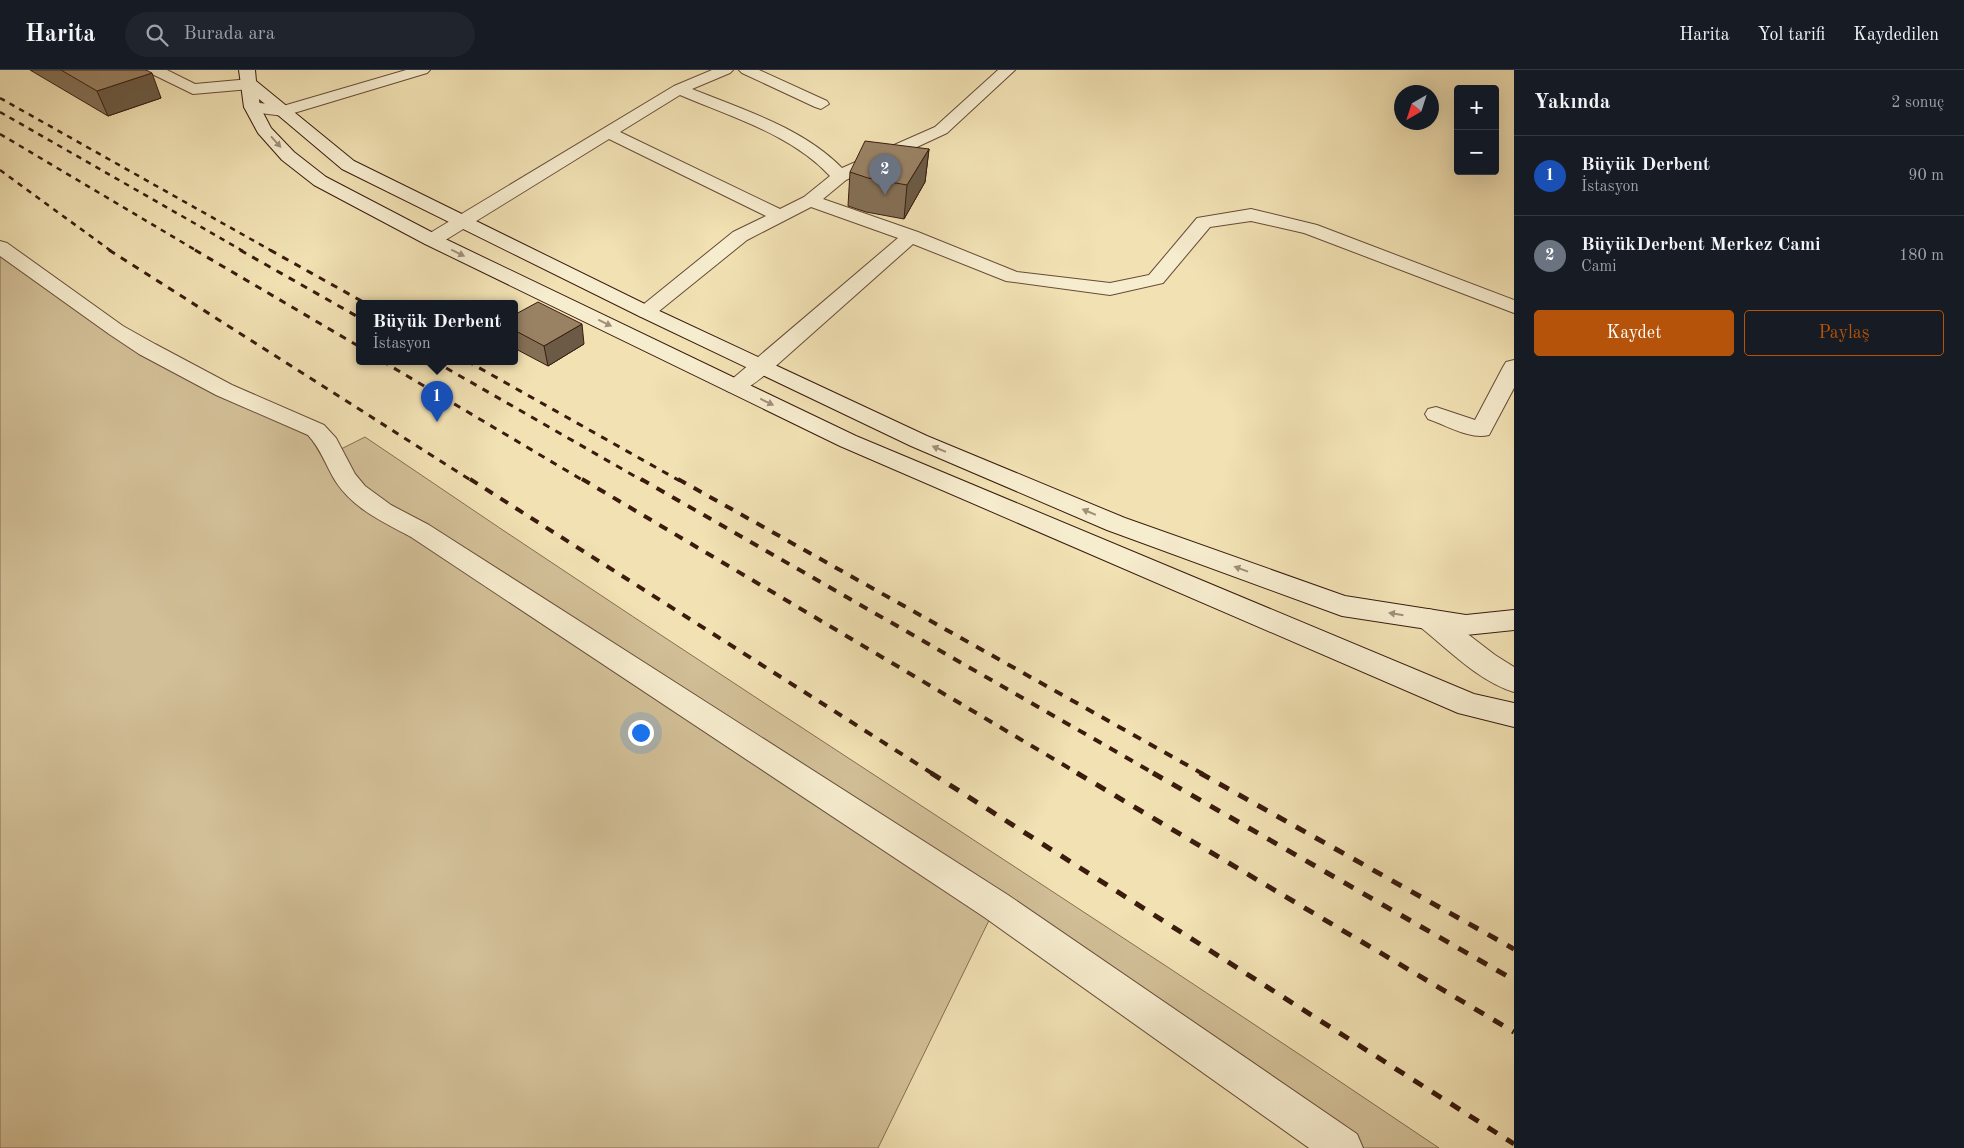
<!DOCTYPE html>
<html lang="tr">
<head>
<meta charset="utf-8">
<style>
	body { margin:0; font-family:"Old Standard TT",serif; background:#20242c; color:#f1f3f6 }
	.controls { position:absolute; right:15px; top:15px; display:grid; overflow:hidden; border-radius:5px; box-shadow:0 5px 20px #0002 }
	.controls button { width:45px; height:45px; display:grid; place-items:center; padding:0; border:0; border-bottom:1px solid #363941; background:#171b24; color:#f1f3f6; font:25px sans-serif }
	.compass { position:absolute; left:1394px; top:15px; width:45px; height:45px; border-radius:50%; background:#171b24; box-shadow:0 5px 20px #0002; rotate:219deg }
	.you { position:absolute; left:640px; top:662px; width:18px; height:18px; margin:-12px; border:4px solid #fff; border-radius:50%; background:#1a73e8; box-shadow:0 0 0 8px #1a73e833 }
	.badge { display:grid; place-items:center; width:32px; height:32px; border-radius:50%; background:#b45309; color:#fff; font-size:16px; font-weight:700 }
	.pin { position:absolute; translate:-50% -41px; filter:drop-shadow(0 1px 2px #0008) }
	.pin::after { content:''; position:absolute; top:26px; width:18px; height:15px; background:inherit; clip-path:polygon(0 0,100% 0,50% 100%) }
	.popup { position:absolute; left:356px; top:230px; width:162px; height:65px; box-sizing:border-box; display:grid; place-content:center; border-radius:5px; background:#171b24; filter:drop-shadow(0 1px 4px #0005); font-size:16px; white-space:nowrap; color:#9ea1a6 }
	.popup b { font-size:19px; color:#f1f3f6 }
	.popup::after { content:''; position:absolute; left:50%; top:100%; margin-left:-10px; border:10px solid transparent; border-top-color:#171b24 }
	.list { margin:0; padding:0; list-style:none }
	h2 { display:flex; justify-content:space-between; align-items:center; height:65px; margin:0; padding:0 20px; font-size:21px }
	h2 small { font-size:16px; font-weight:400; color:#9ea1a6 }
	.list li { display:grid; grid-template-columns:32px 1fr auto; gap:15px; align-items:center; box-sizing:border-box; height:80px; padding:0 20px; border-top:1px solid #363941 }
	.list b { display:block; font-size:19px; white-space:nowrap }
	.list p { margin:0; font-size:16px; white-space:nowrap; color:#9ea1a6 }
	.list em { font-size:16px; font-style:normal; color:#9ea1a6 }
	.actions { display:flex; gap:10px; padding:15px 20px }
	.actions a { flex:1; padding:11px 0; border:1px solid #b45309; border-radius:5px; text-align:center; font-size:18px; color:#b45309 }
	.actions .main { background:#b45309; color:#fff }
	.icon { flex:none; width:28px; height:28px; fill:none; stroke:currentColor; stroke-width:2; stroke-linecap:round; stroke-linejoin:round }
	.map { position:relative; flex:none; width:1514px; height:1078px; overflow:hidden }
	header { display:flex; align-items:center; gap:30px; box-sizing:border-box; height:70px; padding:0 25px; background:#171b24; border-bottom:1px solid #363941 }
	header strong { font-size:24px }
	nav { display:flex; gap:28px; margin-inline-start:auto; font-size:18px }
	.search { width:350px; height:45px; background:#20242c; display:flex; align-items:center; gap:12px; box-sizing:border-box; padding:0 18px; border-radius:28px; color:#9ea1a6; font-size:19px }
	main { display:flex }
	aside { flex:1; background:#171b24 }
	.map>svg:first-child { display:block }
	.green { fill:#d2bf97; stroke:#866d52 }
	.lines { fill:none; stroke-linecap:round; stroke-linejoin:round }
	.minor-casing { stroke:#684c37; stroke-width:2 }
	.tertiary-casing { stroke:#684c37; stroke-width:2 }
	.secondary-casing { stroke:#3a1b0e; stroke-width:2 }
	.minor { fill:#f6ecce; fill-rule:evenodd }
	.tertiary { fill:#f6ecce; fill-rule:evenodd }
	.secondary { fill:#f6ecce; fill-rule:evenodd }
	.rail-far3 { stroke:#3a1b0e; stroke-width:2.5; stroke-dasharray:5.5 5.5; stroke-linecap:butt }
	.rail-far2 { stroke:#3a1b0e; stroke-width:3; stroke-dasharray:7 7; stroke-linecap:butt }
	.rail-far1 { stroke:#3a1b0e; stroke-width:4; stroke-dasharray:9 9; stroke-linecap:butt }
	.rail { stroke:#3a1b0e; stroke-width:5; stroke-dasharray:11 11; stroke-linecap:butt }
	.wall { fill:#847056; stroke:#3a1b0e }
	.shaded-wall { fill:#6b5b46; stroke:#3a1b0e }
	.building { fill:#998264; stroke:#3a1b0e }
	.oneway { fill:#a18e78 }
</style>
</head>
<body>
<header>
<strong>Harita</strong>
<div class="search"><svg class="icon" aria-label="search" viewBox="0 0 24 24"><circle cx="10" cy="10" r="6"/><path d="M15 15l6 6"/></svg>Burada ara</div>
<nav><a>Harita</a><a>Yol tarifi</a><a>Kaydedilen</a></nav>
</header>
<main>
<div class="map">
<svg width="1514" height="1078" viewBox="0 0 1514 1078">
	<rect width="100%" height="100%" fill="#f1e1b3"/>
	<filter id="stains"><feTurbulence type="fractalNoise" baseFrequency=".004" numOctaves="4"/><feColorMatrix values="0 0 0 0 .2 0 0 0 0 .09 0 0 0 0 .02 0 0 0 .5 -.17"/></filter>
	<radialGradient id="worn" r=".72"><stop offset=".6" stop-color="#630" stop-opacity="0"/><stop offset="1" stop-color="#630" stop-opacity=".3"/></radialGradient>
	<path class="green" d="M0,177L116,260L293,349L335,382L365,367C720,609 1083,837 1439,1078H1343L996,836L878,1078H0Z"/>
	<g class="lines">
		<defs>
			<g id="minor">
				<polygon points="147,0 167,0 195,14 250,9 258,14 250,19 193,24 150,3"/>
				<polygon points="406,0 430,0 427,3 284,46 252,42 244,37 252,32 283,36"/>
				<path d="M712,0H733L730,3L692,19C744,40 803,58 842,98L935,57L998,0H1015L947,63L846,110L823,129L918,162L1017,202L1110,213L1149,205L1197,148L1251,139L1317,155L1514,230V243L1304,163L1251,151L1210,157L1163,213L1110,225L1006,211L913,174L769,302C756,311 744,325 727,321L724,316L898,168L811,137L747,170L653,246L646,248L639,246L636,242L639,238L733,162L766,146L609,69L439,174H425L423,170L425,166L674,16ZM680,25C731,47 791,64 830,106L804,127L780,139L620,62Z"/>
				<polygon points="739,0 759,0 827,31 829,34 821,39 815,37 742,3"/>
				<path d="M0,171L7,173L123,256L155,274L232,315L324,355L336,368L355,404L365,416L391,435L429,455L1008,825L1357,1064L1363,1078H1309L984,847L411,467C383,452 354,439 336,412C326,396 321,379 308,365L216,325L139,284L109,264L0,186Z"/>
				<path d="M1514,290V318L1489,365C1470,370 1446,355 1428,349L1425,344L1428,339L1436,337L1475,350L1503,297L1506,292Z"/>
			</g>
			<path id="tertiary" d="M1429,539L1439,542L1495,585L1514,597V622C1478,611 1448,579 1419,556L1415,549L1419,542Z"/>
			<polygon id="secondary" points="239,0 255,0 256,11 354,91 653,238 927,366 1125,448 1345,526 1466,545 1514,540 1514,560 1466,565 1342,546 1107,460 911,376 639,246 342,99 259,29 260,37 271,58 294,82 326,107 439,166 856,366 1474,624 1514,633 1514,657 1458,643 840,376 425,174 314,115 282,90 258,63 244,37"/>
		</defs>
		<use href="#minor" class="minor-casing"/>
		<use href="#tertiary" class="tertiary-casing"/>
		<use href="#secondary" class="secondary-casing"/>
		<use href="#minor" class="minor"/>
		<use href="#tertiary" class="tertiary"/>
		<use href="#secondary" class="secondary"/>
		<g class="rail-far3">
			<polyline points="0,28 272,181"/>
			<polyline points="0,42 243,181"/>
			<polyline points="0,64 197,181"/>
			<polyline points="0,100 111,181"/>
		</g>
		<g class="rail-far2">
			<polyline points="109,180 472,411"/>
			<polyline points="195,180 360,277"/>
			<polyline points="240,180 360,248"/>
			<polyline points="270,180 365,233"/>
			<polyline points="382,291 584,411"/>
			<polyline points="434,291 643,411"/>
			<polyline points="467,291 680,411"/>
		</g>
		<g class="rail-far1">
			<polyline points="470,409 933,704"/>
			<polyline points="582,409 1079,704"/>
			<polyline points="641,409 1155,704"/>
			<polyline points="678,409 1203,704"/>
		</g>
		<g class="rail">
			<polyline points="931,703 1514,1074"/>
			<polyline points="1077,703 1514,962"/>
			<polyline points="1153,703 1514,910"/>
			<polyline points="1200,703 1514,879"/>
		</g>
	</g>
	<g class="wall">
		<polygon points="30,0 146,0 161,28 108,46"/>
		<polygon points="929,79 925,112 904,149 866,142 848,136 850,102"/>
		<polygon points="514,245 584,274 548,296 514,278"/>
	</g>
	<g class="shaded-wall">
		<polygon points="152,3 161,28 108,46 97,21"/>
		<polygon points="929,79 925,112 904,149 907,115"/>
		<polygon points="582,254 584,274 548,296 544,276"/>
	</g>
	<g class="building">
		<polygon points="61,0 146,0 152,3 97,21"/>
		<polygon points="865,71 929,79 907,115 868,108 850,102"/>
		<polygon points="538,232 582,254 544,276 514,260 514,245"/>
	</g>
	<defs><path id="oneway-solid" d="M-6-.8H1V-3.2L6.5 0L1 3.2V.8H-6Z" transform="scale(1.25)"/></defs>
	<g class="oneway">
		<use href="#oneway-solid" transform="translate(276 72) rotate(48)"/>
		<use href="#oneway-solid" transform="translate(458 183) rotate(26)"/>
		<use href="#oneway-solid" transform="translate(605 253) rotate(26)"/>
		<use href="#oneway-solid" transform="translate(767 332) rotate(26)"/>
		<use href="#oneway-solid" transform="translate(939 379) rotate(-157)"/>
		<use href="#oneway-solid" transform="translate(1089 442) rotate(-157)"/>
		<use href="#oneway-solid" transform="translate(1241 499) rotate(-160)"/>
		<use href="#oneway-solid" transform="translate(1396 544) rotate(-171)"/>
	</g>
	<rect width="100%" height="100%" filter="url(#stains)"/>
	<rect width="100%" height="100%" fill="url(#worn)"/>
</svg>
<div class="controls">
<button>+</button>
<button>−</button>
</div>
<svg class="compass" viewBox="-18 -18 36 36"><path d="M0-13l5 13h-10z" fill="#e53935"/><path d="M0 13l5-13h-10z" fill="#9ea1a6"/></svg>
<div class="you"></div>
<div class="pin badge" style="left:437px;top:352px;background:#1a4fb4">1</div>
<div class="popup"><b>Büyük Derbent</b>İstasyon</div>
<div class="pin badge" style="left:885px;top:125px;background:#6b7280">2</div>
</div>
<aside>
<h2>Yakında<small>2 sonuç</small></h2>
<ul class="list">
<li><span class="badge" style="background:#1a4fb4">1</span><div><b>Büyük Derbent</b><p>İstasyon</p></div><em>90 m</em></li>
<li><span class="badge" style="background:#6b7280">2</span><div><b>BüyükDerbent Merkez Cami</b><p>Cami</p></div><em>180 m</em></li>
</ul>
<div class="actions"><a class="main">Kaydet</a><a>Paylaş</a></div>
</aside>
</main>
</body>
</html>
